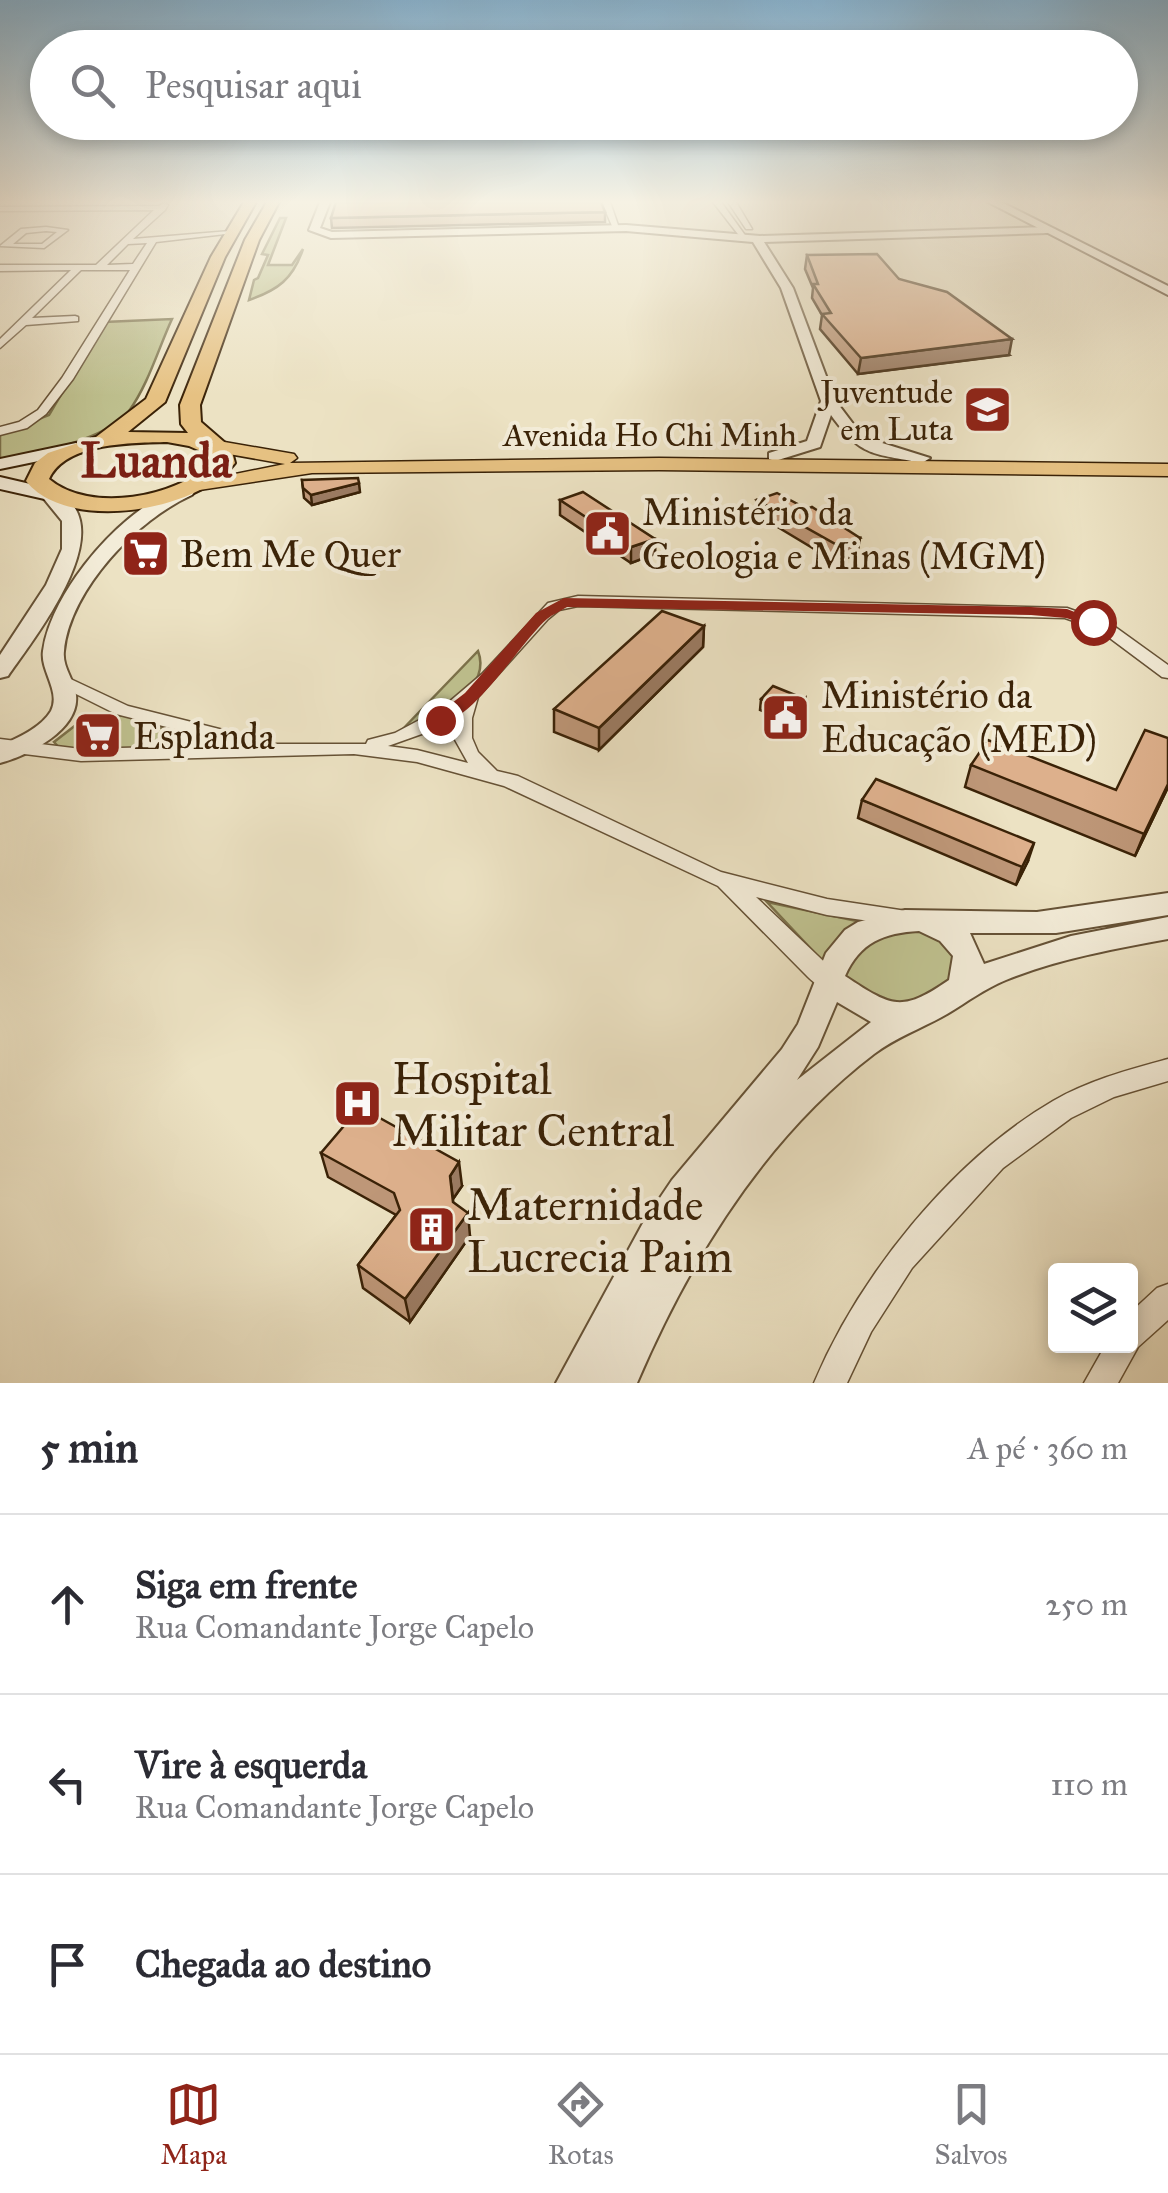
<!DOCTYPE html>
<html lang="pt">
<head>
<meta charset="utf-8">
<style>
	body { margin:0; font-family:"IM FELL Great Primer",serif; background:#f2f2f3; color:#2b2b33 }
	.controls { position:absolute; right:30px; bottom:30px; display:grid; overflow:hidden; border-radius:10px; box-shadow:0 5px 15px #0003 }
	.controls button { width:90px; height:90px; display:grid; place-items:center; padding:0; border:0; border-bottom:2px solid #e1e1e2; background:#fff; color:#2b2b33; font:50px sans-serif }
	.stop { position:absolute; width:30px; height:30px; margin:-22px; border:8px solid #8f2418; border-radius:50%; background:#fff }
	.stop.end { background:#8f2418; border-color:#fff; box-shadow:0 2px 10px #0008 }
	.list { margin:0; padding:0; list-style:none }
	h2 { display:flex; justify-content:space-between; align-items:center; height:130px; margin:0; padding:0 40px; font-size:42px }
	h2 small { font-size:32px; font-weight:400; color:#7c7c81 }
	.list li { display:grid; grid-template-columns:65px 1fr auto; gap:30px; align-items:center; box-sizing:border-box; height:180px; padding:0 40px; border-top:2px solid #e1e1e2 }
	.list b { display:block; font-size:38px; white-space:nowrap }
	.list p { margin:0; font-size:32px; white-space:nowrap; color:#7c7c81 }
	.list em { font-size:32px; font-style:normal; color:#7c7c81 }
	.icon { flex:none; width:55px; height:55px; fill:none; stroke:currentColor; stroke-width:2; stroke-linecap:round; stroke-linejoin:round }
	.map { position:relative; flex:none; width:1168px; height:1383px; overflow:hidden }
	.search { position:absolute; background:#fff; box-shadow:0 5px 15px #0003; left:30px; right:30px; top:30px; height:110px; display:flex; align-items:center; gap:25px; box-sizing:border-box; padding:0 35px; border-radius:55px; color:#7c7c81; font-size:38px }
	.sheet { height:670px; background:#fff }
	nav { display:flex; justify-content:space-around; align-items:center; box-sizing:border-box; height:140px; border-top:2px solid #e1e1e2; background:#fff; font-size:28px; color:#7c7c81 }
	nav a { display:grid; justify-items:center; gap:5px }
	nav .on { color:#8f2418 }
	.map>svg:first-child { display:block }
	.green { fill:#bfc18f; stroke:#7c724b; stroke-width:2.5 }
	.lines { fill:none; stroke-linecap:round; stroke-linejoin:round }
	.minor-casing { stroke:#665236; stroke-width:3 }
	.tertiary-casing { stroke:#665236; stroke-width:4 }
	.secondary-casing { stroke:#3a2207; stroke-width:4 }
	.primary-casing { stroke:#3a2207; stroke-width:3 }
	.trunk-casing { stroke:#3a2207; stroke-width:4 }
	.minor { fill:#f3ecd8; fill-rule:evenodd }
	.tertiary { fill:#f3ecd8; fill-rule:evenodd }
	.secondary { fill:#f3ecd8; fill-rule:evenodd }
	.primary { fill:#e6c182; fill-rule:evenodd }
	.trunk { fill:#e6c182; fill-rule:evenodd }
	.wall { fill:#be9778; stroke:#3a2207; stroke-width:2.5 }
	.shaded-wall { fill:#9b7b62; stroke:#3a2207; stroke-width:2.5 }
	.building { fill:#ddb08c; stroke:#3a2207; stroke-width:2.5 }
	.route { fill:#8f2418 }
	.labels { text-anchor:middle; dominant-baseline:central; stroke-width:8; stroke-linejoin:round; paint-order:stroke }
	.far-poi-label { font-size:32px; fill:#3a2207; stroke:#f3ecd8; text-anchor:end }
	.far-street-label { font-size:32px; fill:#3a2207; stroke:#f3ecd8 }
	.poi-label { font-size:38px; fill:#3a2207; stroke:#f3ecd8; text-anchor:start }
	.near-poi-label { font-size:45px; fill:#3a2207; stroke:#f3ecd8; text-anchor:start }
	.far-town-label { font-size:48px; font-weight:bold; fill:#7a1f14; stroke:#f3ecd8 }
</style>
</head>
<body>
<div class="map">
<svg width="1168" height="1383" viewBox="0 0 1168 1383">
	<rect width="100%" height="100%" fill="#ece2c3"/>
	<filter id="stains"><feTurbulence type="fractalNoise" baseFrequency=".002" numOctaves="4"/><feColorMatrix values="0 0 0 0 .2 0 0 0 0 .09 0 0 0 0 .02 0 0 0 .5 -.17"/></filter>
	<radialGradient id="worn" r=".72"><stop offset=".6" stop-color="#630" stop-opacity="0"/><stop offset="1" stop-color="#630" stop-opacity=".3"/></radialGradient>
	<g class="green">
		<path d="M280,218H286L268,265H292L303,249C293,279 278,290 249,300L254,280L258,278L268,255L262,254Z"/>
		<path d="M172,319C159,347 148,385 129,411C108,439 34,455 0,460V434L49,415L104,322Z"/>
		<path d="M478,651C494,693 427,719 398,734Z"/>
		<polygon points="90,714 129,716 212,747 63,752 54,742"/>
		<polygon points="767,902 871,924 829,968"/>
		<path d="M900,924C932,934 960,944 960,982L908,1014L851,986L841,967L847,950Z"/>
	</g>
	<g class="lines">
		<defs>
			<g id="minor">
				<polygon points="602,202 610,202 619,228 612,226"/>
				<polygon points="713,202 721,202 747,238 741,238"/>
				<polygon points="728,202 736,202 752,229 746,229"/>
				<path d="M164,203L168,205L165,210L133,239L230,231L234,233L156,242L73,379L46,414L27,428L0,435V427L19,422L38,410L62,378L130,270H81L32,318L75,316L78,317V321L26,325L0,348V339L71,270L0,271V265H96L154,210L0,211V207L159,206ZM147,243L133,264L107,265L128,244Z"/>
				<path d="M46,227L68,230L44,248L0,246L21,229ZM46,231L57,232L42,244H13L26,233Z"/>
				<path d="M578,596L1067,608L1111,624L1168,665V678L1162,677L1099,630L1065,618L578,606L559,610L548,619L478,697L472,718V738L478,752L497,771L518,776L721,872L827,899L913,912L916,918L913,924L905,926L827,915L756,897L838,975L842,982L838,989C825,993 818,986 808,977L718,886L504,786L417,762L354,754L81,761L0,751V739L81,749L237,745L116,714L56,684L53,680L56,676L62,675L128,706L255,738L256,744H366L368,740L395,733L442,708L482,674L548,603ZM455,716L454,738L468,763L417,750L388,746L433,730Z"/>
				<path d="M1168,1059V1081L1114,1097L1071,1118L1003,1168L912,1268L871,1332L847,1383H814C859,1276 952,1160 1053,1101C1089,1080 1128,1070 1168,1059Z"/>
				<polygon points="1168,1284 1168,1320 1138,1347 1118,1383 1084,1383 1105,1346 1130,1346 1130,1313 1157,1288"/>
			</g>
			<g id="tertiary">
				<path d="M320,202H330L320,228L332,232L626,225L760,236L1047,227L1052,230L1047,233L764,242L793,288L835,400L863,437L930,458L922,463C873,453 862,458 831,415L820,447L775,461L769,459V453L807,441L821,401L781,288L753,242L626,231L331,238L309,230Z"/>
				<path d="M186,486L195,491L192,495C138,519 70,589 64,651C62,667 74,679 76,695C80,730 27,756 0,763V746C17,738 41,728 51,711C61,691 40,671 43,651C51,590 127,502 186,486Z"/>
				<path d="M49,489C131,518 34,638 8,676L0,678V655L46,585L62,549V521L40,494Z"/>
				<path d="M1168,893V915L1056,933H970L984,964L1071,936L1168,917V939C1113,949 1058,959 1006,980C984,989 967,1002 947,1014C923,1028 896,1037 874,1054C765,1137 690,1259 637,1383H556L643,1223L672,1180L782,1049L798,1024L826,953L845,930L858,922L905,910L1037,912ZM919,931L940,941L953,956L949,980C901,1013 892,1007 845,976C860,942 884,933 919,931ZM837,1002L871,1022L797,1080L818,1047Z"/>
			</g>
			<g id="secondary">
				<polygon points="988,202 1001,202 1168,286 1168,295"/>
				<polygon points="76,443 85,448 82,452 0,469 0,459"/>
				<polygon points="0,477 56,490 59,494 49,500 0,489"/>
			</g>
			<polygon id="primary" points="213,440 294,454 297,458 290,463 659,458 1168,464 1168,476 659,470 312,473 186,492 183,488 186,484 285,464 206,450 203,446"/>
			<path id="trunk" d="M244,202H256L225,257L165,402L128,432L188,433L181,424L180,405L245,240L267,202H279L259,240L200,405L201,422L231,448L235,463C197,512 67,533 26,481L35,463L48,453L96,437L146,399L211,257ZM167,442L189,446L212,456L213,462C176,497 91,514 49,479C66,442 132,443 167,442Z"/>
		</defs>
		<use href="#minor" class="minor-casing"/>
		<use href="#tertiary" class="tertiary-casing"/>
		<use href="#secondary" class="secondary-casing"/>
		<use href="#primary" class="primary-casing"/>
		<use href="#trunk" class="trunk-casing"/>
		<use href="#minor" class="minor"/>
		<use href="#tertiary" class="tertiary"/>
		<use href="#secondary" class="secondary"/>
		<use href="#primary" class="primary"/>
		<use href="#trunk" class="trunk"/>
	</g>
	<g class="wall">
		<polygon points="605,212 605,222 332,228 331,218"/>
		<polygon points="807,255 899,279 1009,355 858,374 820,329 822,315 812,298 813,288 805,269"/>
		<polygon points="302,480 360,492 312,505 304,498"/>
		<polygon points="560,500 655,539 655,554 631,563 560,515"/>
		<polygon points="757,500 860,538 857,554 836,562 756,514"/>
		<polygon points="704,626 703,647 599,750 554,732 554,709"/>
		<polygon points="761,699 805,699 803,710 791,723 760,710"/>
		<polygon points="971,765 1116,790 1168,787 1135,856 965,787"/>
		<polygon points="862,800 1028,861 1016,885 858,818"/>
		<polygon points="321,1153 462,1186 453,1199 453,1203 470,1236 410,1322 363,1288 358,1265 396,1215 328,1177"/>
	</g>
	<g class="shaded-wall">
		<polygon points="1012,339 1009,355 858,374 861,358"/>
		<polygon points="359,483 360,492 312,505 311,495"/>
		<polygon points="860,538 857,554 836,562 839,546"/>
		<polygon points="655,539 655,554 631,563 631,547"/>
		<polygon points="704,626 703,647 599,750 599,728"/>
		<polygon points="805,699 803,710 791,723 793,712"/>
		<polygon points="1168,784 1168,787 1135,856 1144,834"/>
		<polygon points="1034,843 1028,861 1016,885 1022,867"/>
		<polygon points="459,1162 462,1186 453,1199 450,1176"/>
		<polygon points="468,1213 470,1236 410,1322 405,1299"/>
	</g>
	<g class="building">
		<polygon points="336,202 601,202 605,212 331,218"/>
		<polygon points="877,254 899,279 947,292 1012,339 861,358 822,314 831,313 813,284 818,284 807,255"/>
		<polygon points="358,478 359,483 311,495 303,488 302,480"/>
		<polygon points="583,492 655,539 631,547 560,500"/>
		<polygon points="777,493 807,509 812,507 860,538 839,546 757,500"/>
		<polygon points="662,611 704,626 599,728 554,709"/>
		<polygon points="773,686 805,699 793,712 761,699"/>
		<polygon points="1145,730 1168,738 1168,784 1144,834 971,765 988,740 1116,790"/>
		<polygon points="876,779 1034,843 1022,867 862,800"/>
		<polygon points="360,1107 459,1162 450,1176 453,1202 468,1213 405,1299 358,1265 400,1210 394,1193 321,1153"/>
	</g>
	<linearGradient id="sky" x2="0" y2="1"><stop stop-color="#89b7d6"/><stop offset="0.51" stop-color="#f6f2e4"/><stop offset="1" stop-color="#f6f2e4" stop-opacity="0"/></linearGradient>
	<rect width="1168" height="396" fill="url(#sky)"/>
	<path class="route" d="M564,598L1031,607L1067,609L1100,622L1093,626L1066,618L1031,615L567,607C561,611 553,614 547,619C521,641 469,729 434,724V717L465,693L536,613Z"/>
	<defs>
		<symbol id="university-square" viewBox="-11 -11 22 22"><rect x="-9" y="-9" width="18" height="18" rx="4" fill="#8f2418" stroke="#f3ecd8"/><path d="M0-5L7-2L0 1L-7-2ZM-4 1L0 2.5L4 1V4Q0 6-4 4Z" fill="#fff"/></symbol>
		<symbol id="civic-square" viewBox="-11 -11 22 22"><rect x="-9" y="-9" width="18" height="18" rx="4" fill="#8f2418" stroke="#f3ecd8"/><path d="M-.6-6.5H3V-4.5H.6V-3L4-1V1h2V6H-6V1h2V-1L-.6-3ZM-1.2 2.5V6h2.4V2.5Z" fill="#fff"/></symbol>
		<symbol id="supermarket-square" viewBox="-11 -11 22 22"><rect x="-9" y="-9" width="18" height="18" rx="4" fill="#8f2418" stroke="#f3ecd8"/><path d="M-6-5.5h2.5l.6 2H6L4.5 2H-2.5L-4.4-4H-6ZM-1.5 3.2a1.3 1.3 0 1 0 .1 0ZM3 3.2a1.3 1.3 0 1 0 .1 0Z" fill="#fff"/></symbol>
		<symbol id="hospital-square" viewBox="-11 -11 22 22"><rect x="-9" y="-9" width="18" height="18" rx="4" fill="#8f2418" stroke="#f3ecd8"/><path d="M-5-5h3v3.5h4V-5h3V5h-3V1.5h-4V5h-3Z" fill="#fff"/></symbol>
		<symbol id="building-square" viewBox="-11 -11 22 22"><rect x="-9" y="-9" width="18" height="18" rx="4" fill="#8f2418" stroke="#f3ecd8"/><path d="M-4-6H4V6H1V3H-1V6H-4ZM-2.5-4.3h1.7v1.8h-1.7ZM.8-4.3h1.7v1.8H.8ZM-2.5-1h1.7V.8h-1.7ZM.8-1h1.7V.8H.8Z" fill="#fff"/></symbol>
	</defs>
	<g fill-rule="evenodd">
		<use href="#university-square" x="960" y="382" width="55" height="55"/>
		<use href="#civic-square" x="580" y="506" width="55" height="55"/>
		<use href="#supermarket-square" x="118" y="526" width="55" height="55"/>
		<use href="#civic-square" x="758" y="690" width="55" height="55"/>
		<use href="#supermarket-square" x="70" y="708" width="55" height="55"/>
		<use href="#hospital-square" x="330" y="1076" width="55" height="55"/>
		<use href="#building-square" x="404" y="1202" width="55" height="55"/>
	</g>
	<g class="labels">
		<g class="far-poi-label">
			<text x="953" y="392">Juventude<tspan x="953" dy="37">em Luta</tspan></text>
		</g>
		<g class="far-street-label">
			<text x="650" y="435">Avenida Ho Chi Minh</text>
		</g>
		<g class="poi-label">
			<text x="642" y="512">Ministério da<tspan x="642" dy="44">Geologia e Minas (MGM)</tspan></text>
			<text x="180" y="554">Bem Me Quer</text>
			<text x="821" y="695">Ministério da<tspan x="821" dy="44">Educação (MED)</tspan></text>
			<text x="133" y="736">Esplanda</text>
		</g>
		<g class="near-poi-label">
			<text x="392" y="1078">Hospital<tspan x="392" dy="52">Militar Central</tspan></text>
			<text x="467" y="1204">Maternidade<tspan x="467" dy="52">Lucrecia Paim</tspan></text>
		</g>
		<g class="far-town-label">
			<text x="156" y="460">Luanda</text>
		</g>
	</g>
	<rect width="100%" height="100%" filter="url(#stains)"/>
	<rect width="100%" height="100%" fill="url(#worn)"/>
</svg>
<div class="controls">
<button><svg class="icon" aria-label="layers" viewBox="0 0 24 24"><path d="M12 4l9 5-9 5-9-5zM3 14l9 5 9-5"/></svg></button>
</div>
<div class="stop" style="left:1093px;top:622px"></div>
<div class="stop end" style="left:440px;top:720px"></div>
<div class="search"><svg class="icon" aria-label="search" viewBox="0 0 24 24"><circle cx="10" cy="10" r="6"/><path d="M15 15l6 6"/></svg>Pesquisar aqui</div>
</div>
<section class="sheet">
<h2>5 min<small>A pé · 360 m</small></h2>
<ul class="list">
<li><svg class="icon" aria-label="ahead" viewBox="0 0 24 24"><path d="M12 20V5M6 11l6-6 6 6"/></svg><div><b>Siga em frente</b><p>Rua Comandante Jorge Capelo</p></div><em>250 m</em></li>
<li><svg class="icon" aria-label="left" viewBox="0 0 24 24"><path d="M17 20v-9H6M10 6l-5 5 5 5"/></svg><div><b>Vire à esquerda</b><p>Rua Comandante Jorge Capelo</p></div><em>110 m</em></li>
<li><svg class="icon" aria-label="arrive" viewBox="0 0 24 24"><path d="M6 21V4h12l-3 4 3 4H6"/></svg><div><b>Chegada ao destino</b></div></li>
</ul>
</section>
<nav>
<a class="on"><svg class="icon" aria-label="map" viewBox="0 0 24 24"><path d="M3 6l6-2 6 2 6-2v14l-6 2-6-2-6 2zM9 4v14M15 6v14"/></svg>Mapa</a>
<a><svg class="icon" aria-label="directions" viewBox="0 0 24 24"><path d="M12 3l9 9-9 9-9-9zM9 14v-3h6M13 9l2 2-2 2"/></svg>Rotas</a>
<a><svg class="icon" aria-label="saved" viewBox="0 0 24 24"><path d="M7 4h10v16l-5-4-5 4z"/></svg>Salvos</a>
</nav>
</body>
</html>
